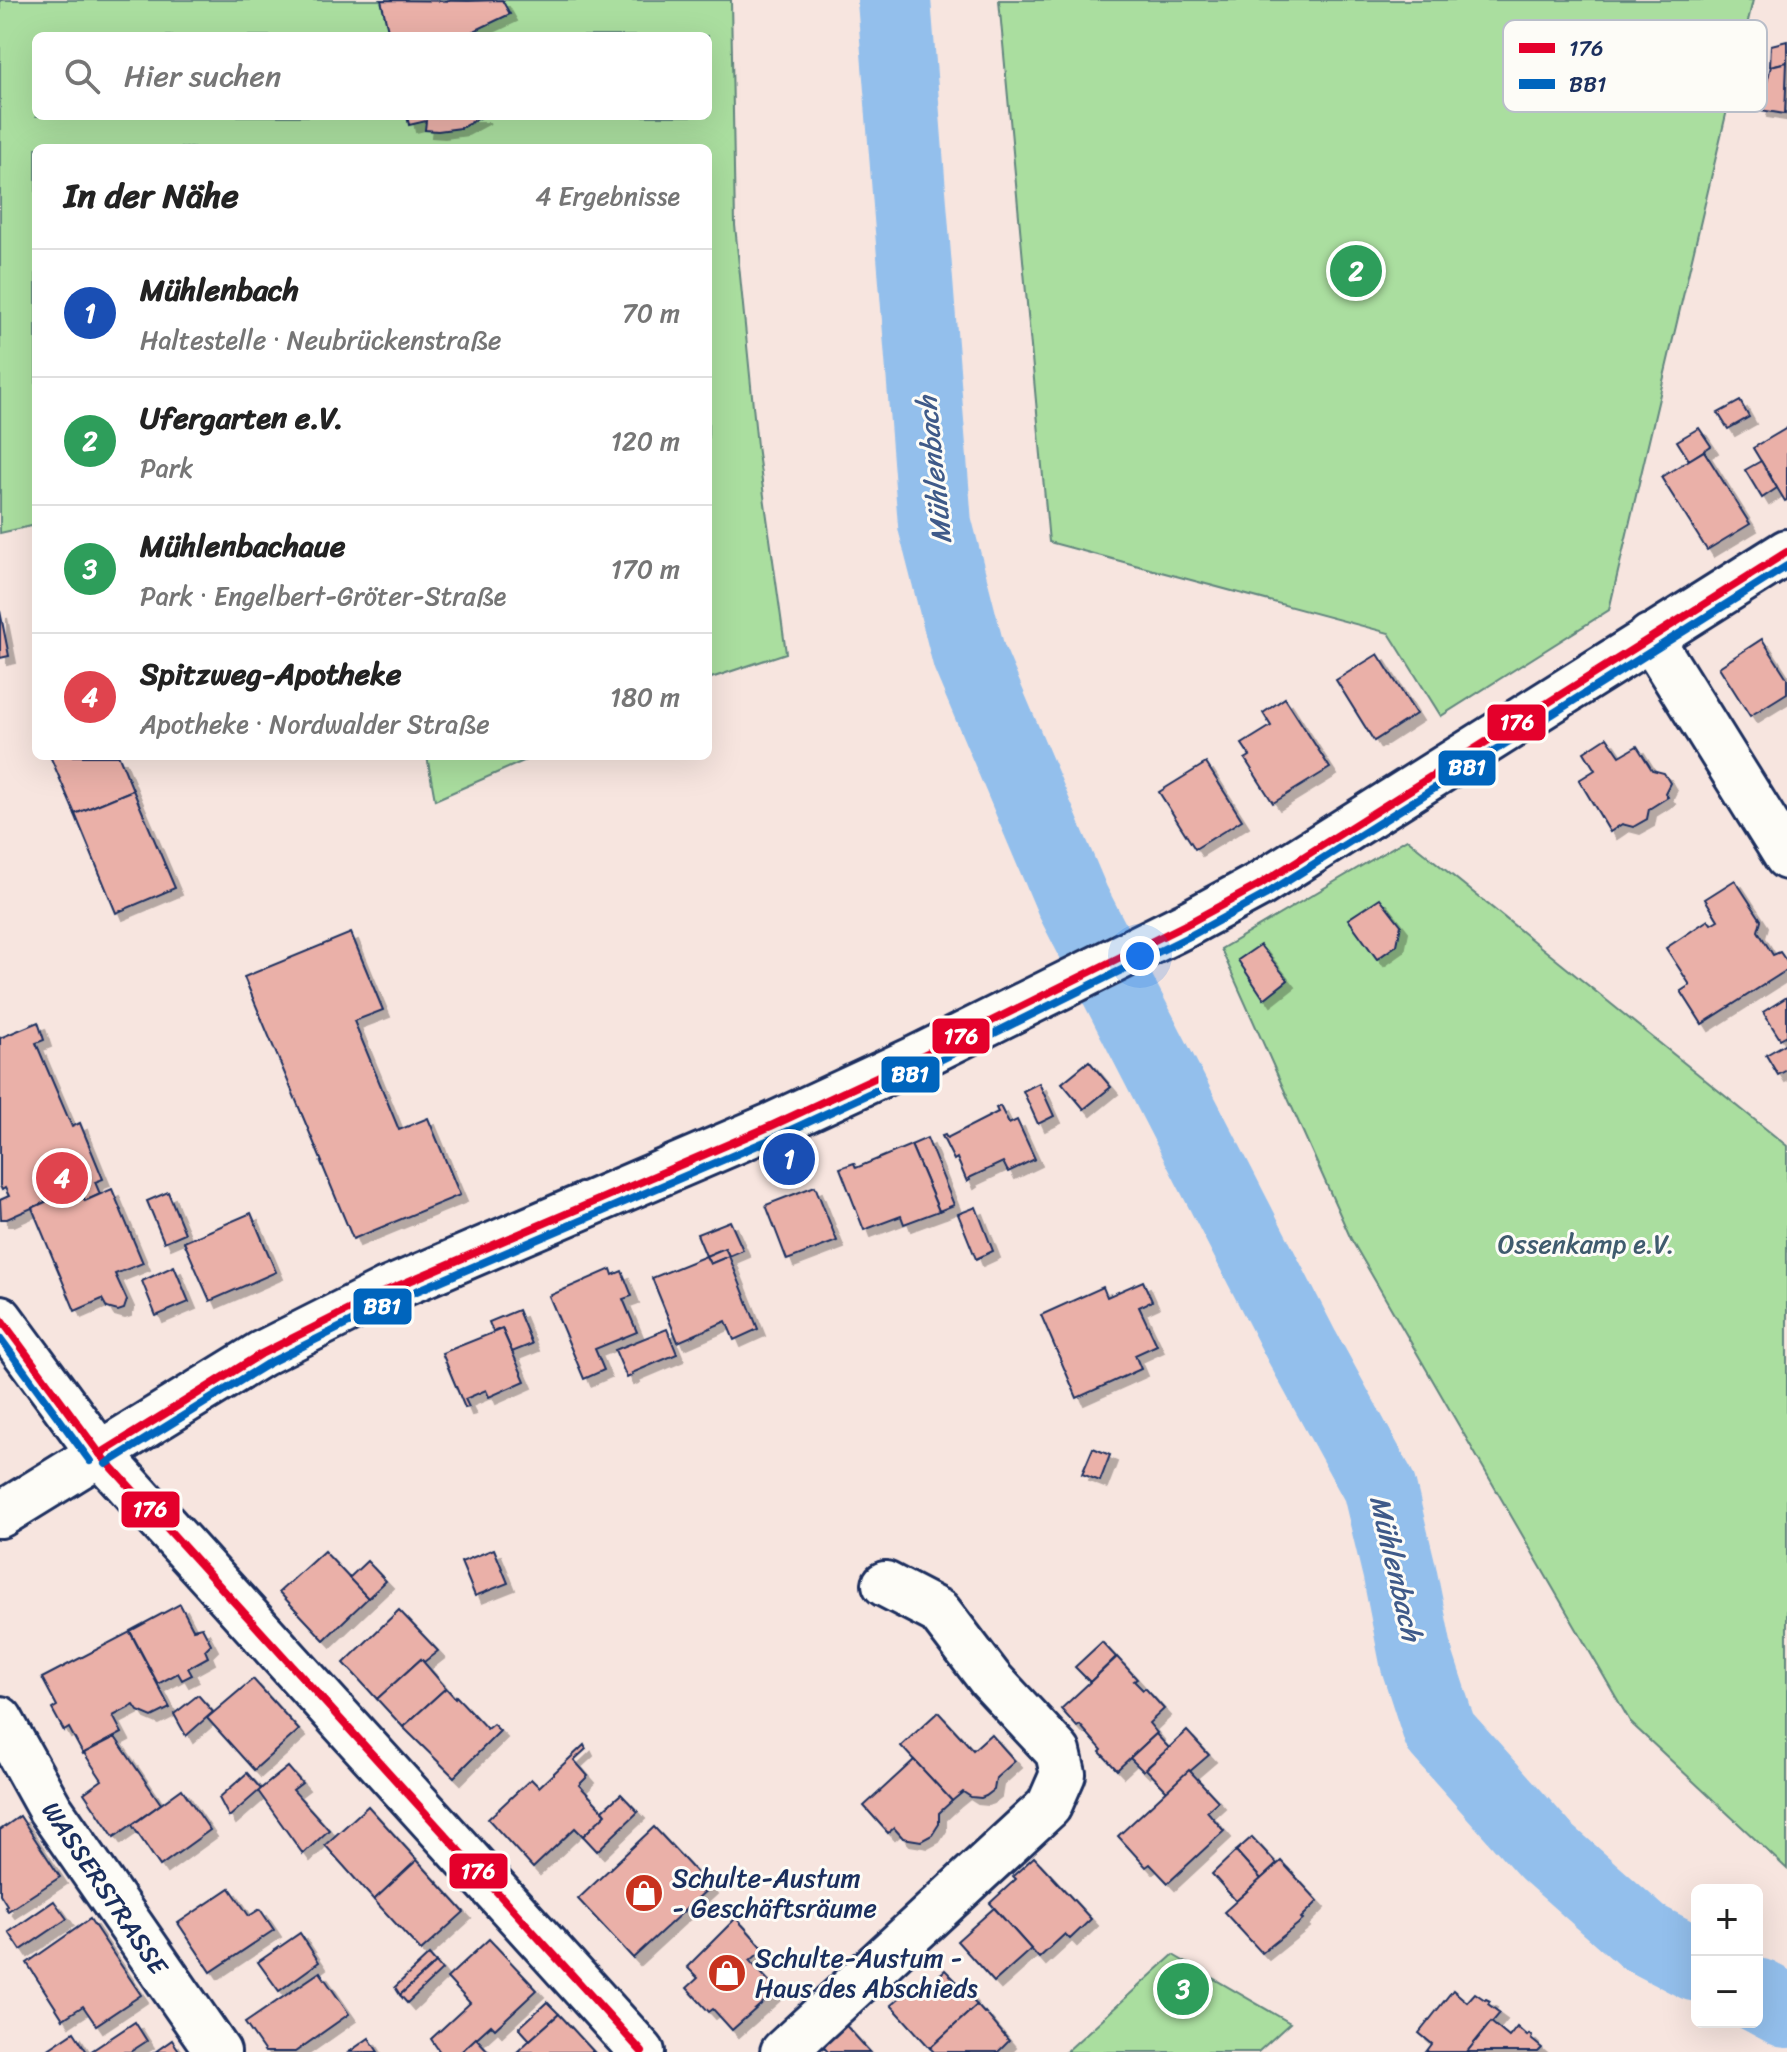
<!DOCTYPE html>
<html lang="de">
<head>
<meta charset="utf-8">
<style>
	body { margin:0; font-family:Sriracha,sans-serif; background:#f6f6f6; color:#222 }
	.controls { position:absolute; right:24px; bottom:24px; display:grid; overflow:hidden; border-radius:12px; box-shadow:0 8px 32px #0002 }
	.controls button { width:72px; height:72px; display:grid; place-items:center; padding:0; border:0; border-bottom:2px solid #e0e0e0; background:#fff; color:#222; font:40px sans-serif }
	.you { position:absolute; left:1140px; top:956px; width:28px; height:28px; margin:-20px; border:6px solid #fff; border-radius:50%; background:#1a73e8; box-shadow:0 0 0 12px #1a73e833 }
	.badge { display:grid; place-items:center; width:52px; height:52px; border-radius:50%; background:#ea580c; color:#fff; font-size:26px; font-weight:700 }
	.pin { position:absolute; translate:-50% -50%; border:4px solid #fff; box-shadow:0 2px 8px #0006 }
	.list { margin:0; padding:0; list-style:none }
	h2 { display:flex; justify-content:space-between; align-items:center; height:104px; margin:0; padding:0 32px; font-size:34px }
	h2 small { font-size:26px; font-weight:400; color:#767676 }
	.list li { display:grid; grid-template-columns:52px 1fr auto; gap:24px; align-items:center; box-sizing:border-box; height:128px; padding:0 32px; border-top:2px solid #e0e0e0 }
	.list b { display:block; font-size:30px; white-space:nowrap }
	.list p { margin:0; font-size:26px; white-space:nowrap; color:#767676 }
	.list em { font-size:26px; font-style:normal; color:#767676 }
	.icon { flex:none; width:44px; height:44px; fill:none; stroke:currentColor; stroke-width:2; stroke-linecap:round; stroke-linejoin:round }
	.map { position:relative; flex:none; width:1787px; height:2052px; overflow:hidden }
	.search { position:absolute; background:#fff; box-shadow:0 8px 32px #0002; left:32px; top:32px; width:680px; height:88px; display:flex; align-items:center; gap:20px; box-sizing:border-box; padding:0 28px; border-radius:12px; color:#767676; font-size:30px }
	.panel { position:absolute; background:#fff; box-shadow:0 8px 32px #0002; left:32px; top:144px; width:680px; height:616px; border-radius:12px }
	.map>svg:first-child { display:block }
	.green { fill:#aade9f; stroke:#62867e; stroke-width:2; fill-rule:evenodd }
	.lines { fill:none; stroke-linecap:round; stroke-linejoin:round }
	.river { stroke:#93bfec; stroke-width:74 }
	.building { fill:#eab0a8; stroke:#1b2f5e; stroke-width:2; filter:url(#shadow) }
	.street-casing { stroke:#1b2f5e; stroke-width:50 }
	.secondary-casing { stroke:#1b2f5e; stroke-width:50 }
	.street { stroke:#fdfcf7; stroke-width:44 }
	.secondary { stroke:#fdfcf7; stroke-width:44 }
	.bus-1-casing { stroke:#fdfcf7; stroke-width:14 }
	.bus-2-casing { stroke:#fdfcf7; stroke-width:14 }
	.bus-1 { stroke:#e4002b; stroke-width:8 }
	.bus-2 { stroke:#0065bd; stroke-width:8 }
	.labels { text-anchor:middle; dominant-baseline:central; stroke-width:6; stroke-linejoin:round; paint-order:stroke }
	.park-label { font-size:26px; fill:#3f5b6e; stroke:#fdfcf7 }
	.poi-label { font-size:26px; fill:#1b2f5e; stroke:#fdfcf7; text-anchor:start }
	.street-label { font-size:26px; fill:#1b2f5e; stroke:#fdfcf7 }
	.water-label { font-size:28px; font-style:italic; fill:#3f5a89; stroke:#fdfcf7 }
	.key { fill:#fdfcf7; stroke:#b9bec9; stroke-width:2 }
	.key-label { font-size:22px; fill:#1b2f5e }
	.line-badge { stroke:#fdfcf7; stroke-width:3 }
	.badge-label { font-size:22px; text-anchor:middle; font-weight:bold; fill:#fff }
</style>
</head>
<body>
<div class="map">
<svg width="1787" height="2052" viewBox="0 0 1787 2052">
	<defs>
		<filter id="shadow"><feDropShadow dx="7" dy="7" stdDeviation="0" flood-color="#0004"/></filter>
	</defs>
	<rect width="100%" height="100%" fill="#f7e5df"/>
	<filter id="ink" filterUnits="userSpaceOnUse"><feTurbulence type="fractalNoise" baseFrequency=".0125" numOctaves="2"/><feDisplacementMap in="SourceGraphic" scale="16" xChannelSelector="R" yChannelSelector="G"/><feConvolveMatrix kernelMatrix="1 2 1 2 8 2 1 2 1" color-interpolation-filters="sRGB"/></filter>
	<g filter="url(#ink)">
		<g class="green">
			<path d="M0,0H731L735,225L757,446L786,653L708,679V148H36V525L0,533ZM36,36H708V116H36Z"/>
			<polygon points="999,0 1753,0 1609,610 1441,716 1389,633 1049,542"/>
			<polygon points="427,756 535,756 435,800"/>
			<polygon points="1407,839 1787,1146 1787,1869 1631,1723 1351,1239 1221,949"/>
			<polygon points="1173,1955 1290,2023 1258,2052 1066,2052"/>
		</g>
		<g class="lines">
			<g class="river">
				<polyline points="894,0 935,524 969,657 1073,902 1301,1345 1379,1487 1399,1570 1417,1661 1440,1732 1546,1851 1643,1937 1697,1965"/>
				<polyline points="1757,1995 1787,2011"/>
			</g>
		</g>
		<g class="building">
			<polygon points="381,0 469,1 502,0 510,14 474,31 476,36 382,36 383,31 388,30"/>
			<polygon points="1787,41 1787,62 1770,66 1771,45"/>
			<polygon points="1787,62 1785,114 1760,110 1771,66"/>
			<polygon points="407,116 483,116 461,128 438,131 425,130 426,121 409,125"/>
			<polygon points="1740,401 1749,417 1728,429 1718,413"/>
			<polygon points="1699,428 1711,446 1689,460 1677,441"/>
			<polygon points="1787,428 1787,500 1785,501 1753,448"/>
			<polygon points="1704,451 1750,524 1707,550 1661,477"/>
			<polygon points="1761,461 1777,488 1762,498 1745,470"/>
			<polygon points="0,611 9,656 0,658"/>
			<polygon points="1762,639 1787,678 1787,693 1750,716 1719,667"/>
			<polygon points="1378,654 1416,714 1374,741 1336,680"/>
			<polygon points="1285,698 1330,768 1273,803 1245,759 1250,756 1242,744 1271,726 1263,713"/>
			<polygon points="1607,737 1620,756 1637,746 1652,770 1664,773 1670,783 1665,793 1668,797 1649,809 1647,819 1633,827 1622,824 1610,832 1579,780 1595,770 1584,752"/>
			<polygon points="50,756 119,756 133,790 75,814"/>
			<polygon points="1206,763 1242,820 1195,849 1159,792"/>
			<polygon points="133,790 175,888 116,913 75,814"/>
			<polygon points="1735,880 1761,920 1758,931 1773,955 1780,952 1787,962 1787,970 1702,1024 1681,991 1690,985 1666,948 1708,920 1711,924 1718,920 1705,899"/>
			<polygon points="1380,898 1401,925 1397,945 1377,959 1348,919"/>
			<polygon points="351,933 383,1010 354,1021 399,1130 428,1118 460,1195 353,1239 321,1162 322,1162 244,977"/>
			<polygon points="1260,945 1288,980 1264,999 1238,960"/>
			<polygon points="1787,997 1787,1035 1780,1039 1763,1012"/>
			<polygon points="38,1022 44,1040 36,1043 72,1127 80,1123 103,1179 95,1182 100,1194 85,1201 79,1187 7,1219 1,1219 0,1200 9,1196 5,1188 2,1190 0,1186 0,1038"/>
			<polygon points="1787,1043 1787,1070 1778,1075 1766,1055"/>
			<polygon points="1089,1061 1111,1087 1084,1109 1062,1083"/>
			<polygon points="1039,1083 1054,1116 1038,1124 1023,1091"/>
			<polygon points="1000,1106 1009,1124 1017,1120 1035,1159 1008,1172 1003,1162 969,1178 970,1180 967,1182 957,1158 954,1160 942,1136 945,1135 947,1138 998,1112 996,1108"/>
			<polygon points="927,1138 954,1205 939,1211 911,1145"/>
			<polygon points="911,1145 939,1211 904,1224 901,1216 864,1230 840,1168 854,1163 856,1168"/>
			<polygon points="815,1186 837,1241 787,1260 766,1205"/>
			<polygon points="79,1187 85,1201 112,1189 143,1263 115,1274 127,1300 124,1309 118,1311 107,1308 102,1299 75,1311 32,1208"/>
			<polygon points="168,1192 185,1233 164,1242 147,1201"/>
			<polygon points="976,1207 993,1251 976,1259 958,1214"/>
			<polygon points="251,1213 276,1272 210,1301 184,1242"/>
			<polygon points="730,1221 743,1250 729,1256 725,1248 706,1256 697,1234"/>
			<polygon points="725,1248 729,1256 710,1264 706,1256"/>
			<polygon points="706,1256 710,1264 729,1256 758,1329 734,1340 726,1321 678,1342 652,1278"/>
			<polygon points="174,1266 189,1302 156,1316 142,1281"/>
			<polygon points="611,1269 613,1275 622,1271 632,1296 623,1299 637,1332 595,1349 604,1370 584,1379 549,1296"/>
			<polygon points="1143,1281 1152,1301 1139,1307 1157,1345 1135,1355 1141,1369 1077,1398 1041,1315 1103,1287 1107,1297"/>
			<polygon points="518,1310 532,1344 512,1352 502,1328 493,1332 489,1322"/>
			<polygon points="502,1329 525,1381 489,1397 486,1390 465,1399 469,1407 465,1408 442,1353"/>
			<polygon points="667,1329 677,1354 632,1373 633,1375 627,1378 615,1350"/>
			<polygon points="1093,1448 1110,1455 1100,1481 1082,1474"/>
			<polygon points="494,1549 508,1583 475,1596 461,1562"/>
			<polygon points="324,1551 368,1598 324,1640 279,1592"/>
			<polygon points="367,1561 386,1581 368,1598 349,1578"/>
			<polygon points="180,1604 193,1629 202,1627 211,1644 205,1650 208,1657 188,1668 192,1675 182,1680 178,1673 158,1684 130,1631"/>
			<polygon points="399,1610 438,1651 424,1662 421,1659 377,1699 344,1663"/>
			<polygon points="130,1632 170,1708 152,1717 138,1711 134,1705 113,1716 122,1733 83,1754 69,1728 64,1731 52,1709 57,1706 42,1678"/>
			<polygon points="1102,1642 1116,1657 1090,1682 1075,1667"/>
			<polygon points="1117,1657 1137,1679 1134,1681 1143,1690 1145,1688 1147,1690 1164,1709 1149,1723 1157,1733 1117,1770 1100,1752 1102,1750 1080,1725 1077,1727 1061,1709"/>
			<polygon points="421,1659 446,1688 403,1727 377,1699"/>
			<polygon points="253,1679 299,1730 254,1770 207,1718"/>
			<polygon points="446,1688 455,1698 456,1696 487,1729 493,1724 500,1731 454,1777 403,1727"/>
			<polygon points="198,1695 213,1712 186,1736 174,1714"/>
			<polygon points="938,1712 973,1750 991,1734 1015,1761 996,1778 994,1790 986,1796 981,1798 971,1797 963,1792 952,1801 901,1746"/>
			<polygon points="1187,1731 1209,1755 1167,1791 1146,1769"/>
			<polygon points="1156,1734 1169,1748 1143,1771 1130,1758"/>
			<polygon points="115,1737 161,1804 114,1837 84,1793 102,1780 84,1753"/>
			<polygon points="584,1745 586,1749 574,1760 588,1776 579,1785 606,1814 583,1836 575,1828 533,1868 488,1819 531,1779 539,1787"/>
			<polygon points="914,1760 952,1801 939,1813 939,1824 932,1835 921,1841 903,1838 894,1828 888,1833 864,1806"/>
			<polygon points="288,1767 302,1783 293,1790 329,1830 303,1854 258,1791"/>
			<polygon points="1189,1770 1218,1801 1207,1811 1224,1831 1168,1883 1150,1864 1146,1867 1118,1836"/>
			<polygon points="247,1773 261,1789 229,1817 219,1798"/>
			<polygon points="182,1789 210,1830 160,1866 132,1825"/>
			<polygon points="621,1794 638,1812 597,1851 583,1836 606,1814 603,1810"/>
			<polygon points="368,1806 417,1860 374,1900 325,1845"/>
			<polygon points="20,1816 60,1877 8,1911 5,1907 7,1905 0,1894 0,1830"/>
			<polygon points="654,1827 710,1887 633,1958 578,1899"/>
			<polygon points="1252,1837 1277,1864 1261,1879 1236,1851"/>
			<polygon points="1236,1851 1261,1879 1236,1901 1212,1874"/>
			<polygon points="1034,1857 1091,1919 1070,1939 1065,1934 1039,1958 990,1903 1016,1879 1013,1876"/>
			<polygon points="417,1860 464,1912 421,1951 374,1900"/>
			<polygon points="1281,1861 1318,1901 1301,1918 1303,1920 1262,1953 1224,1912"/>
			<polygon points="230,1888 249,1916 260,1909 274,1930 211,1972 178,1923"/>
			<polygon points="54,1901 67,1919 21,1950 9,1932"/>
			<polygon points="994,1908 1031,1949 994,1982 957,1941"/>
			<polygon points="736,1918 764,1949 750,1961 777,1990 732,2030 713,2009 709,2012 687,1988 698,1978 687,1967"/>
			<polygon points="90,1919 141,1995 96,2025 83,2006 63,2019 27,1963"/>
			<polygon points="300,1933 319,1962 279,1991 258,1962"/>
			<polygon points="489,1939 537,1990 495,2029 491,2025 461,2052 440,2052 431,2039 470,2003 447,1978"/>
			<polygon points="429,1955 436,1963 400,1995 395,1987"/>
			<polygon points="436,1963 442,1970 407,2003 400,1995"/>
			<polygon points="945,1970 971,1996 970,1998 977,2005 930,2048 891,2005 910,1989 914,1994 929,1980 932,1982"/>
			<polygon points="320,1972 349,2014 295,2052 265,2052 245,2023"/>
			<polygon points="1453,1990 1467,2002 1475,1993 1485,2000 1486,1999 1490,2001 1488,2004 1500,2013 1467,2052 1426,2052 1432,2044 1419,2033"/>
			<polygon points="547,2002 559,2014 530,2040 519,2028"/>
			<polygon points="977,2005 984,2013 985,2012 1009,2041 998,2052 934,2052 930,2048"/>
			<polygon points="559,2014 594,2052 517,2052 530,2040"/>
			<polygon points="842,2021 870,2052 828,2052 819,2042"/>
			<polygon points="135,2022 147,2041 130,2052 90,2052"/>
			<polygon points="1491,2022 1509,2037 1517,2027 1527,2036 1529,2034 1532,2037 1531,2039 1542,2048 1538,2052 1467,2052"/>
			<polygon points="74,2032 87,2052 44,2052"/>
			<polygon points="369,2038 378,2052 349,2052"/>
			<polygon points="476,2038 489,2052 461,2052"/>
			<polygon points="172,2040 180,2052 155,2052"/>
		</g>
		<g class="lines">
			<defs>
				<g id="street">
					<polyline points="1650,637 1787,857"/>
					<polyline points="0,1719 50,1809 218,2052"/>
					<polyline points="783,2052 1049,1806 1063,1774 1058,1752 990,1679 939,1612 885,1584"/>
				</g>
				<g id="secondary">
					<polyline points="0,1318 100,1454 642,2052"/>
					<polyline points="0,1515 261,1354 386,1291 771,1126 913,1060 1185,925 1259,885 1787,552"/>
				</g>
			</defs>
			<use href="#street" class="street-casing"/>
			<use href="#secondary" class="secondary-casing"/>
			<use href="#street" class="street"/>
			<use href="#secondary" class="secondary"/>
			<defs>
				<g id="bus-1">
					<polyline points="0,1318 100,1454 642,2052"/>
					<polyline points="100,1454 261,1354 386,1291 771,1126 913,1060 1185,925 1259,885 1787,552"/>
				</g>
				<g id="bus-2">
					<polyline points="0,1338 90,1461"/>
					<polyline points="106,1464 267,1364 391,1302 776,1137 918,1071 1190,936 1265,895 1787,566"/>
				</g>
			</defs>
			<use href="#bus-1" class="bus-1-casing"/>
			<use href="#bus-2" class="bus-2-casing"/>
			<use href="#bus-1" class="bus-1"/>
			<use href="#bus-2" class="bus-2"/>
		</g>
	</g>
	<defs>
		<symbol id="shop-disc" viewBox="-11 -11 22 22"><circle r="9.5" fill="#c8321e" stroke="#fdfcf7"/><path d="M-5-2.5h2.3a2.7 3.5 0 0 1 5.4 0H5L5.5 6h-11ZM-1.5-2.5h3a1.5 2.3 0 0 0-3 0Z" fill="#fff"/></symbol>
	</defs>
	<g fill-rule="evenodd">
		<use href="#shop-disc" x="622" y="1871" width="44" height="44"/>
		<use href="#shop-disc" x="705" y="1951" width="44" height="44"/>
	</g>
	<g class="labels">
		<g class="park-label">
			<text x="1586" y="1244">Ossenkamp e.V.</text>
		</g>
		<g class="poi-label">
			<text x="672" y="1878">Schulte-Austum<tspan x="672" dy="30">- Geschäftsräume</tspan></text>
			<text x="755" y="1958">Schulte-Austum -<tspan x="755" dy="30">Haus des Abschieds</tspan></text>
		</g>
		<g class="street-label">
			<text transform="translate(105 1888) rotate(56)">WASSERSTRASSE</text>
		</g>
		<g class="water-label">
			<text transform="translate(934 470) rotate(-96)">Mühlenbach</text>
			<text transform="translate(1396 1568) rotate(77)">Mühlenbach</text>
		</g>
	</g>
	<rect x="1503" y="20" width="264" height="92" rx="12" class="key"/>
	<rect x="1519" y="43" width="36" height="10" fill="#e4002b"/>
	<rect x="1519" y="79" width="36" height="10" fill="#0065bd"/>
	<g class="key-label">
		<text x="1569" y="56">176</text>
		<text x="1569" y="92">BB1</text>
	</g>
	<g class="line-badge">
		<rect x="1486" y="703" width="61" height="39" rx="8" fill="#e4002b"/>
		<rect x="1437" y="749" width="60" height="38" rx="8" fill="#0065bd"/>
		<rect x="931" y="1017" width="60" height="38" rx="8" fill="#e4002b"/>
		<rect x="880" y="1055" width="61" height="39" rx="8" fill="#0065bd"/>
		<rect x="352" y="1287" width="61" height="39" rx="8" fill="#0065bd"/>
		<rect x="120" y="1490" width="61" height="39" rx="8" fill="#e4002b"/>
		<rect x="448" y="1852" width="61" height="38" rx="8" fill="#e4002b"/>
	</g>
	<g class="badge-label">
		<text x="1517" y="730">176</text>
		<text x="1467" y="775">BB1</text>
		<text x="961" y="1044">176</text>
		<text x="910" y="1082">BB1</text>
		<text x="382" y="1314">BB1</text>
		<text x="150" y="1517">176</text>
		<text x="478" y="1879">176</text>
	</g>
</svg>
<div class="controls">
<button>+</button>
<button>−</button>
</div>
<div class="you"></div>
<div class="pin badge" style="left:789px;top:1159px;background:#1a4fb4">1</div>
<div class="pin badge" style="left:1356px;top:271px;background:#2e9e5b">2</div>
<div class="pin badge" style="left:1183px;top:1989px;background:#2e9e5b">3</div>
<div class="pin badge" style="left:62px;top:1178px;background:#e0444e">4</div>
<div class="search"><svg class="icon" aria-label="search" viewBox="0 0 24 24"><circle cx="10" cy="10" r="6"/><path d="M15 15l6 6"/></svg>Hier suchen</div>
<section class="panel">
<h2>In der Nähe<small>4 Ergebnisse</small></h2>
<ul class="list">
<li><span class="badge" style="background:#1a4fb4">1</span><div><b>Mühlenbach</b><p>Haltestelle · Neubrückenstraße</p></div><em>70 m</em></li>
<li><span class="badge" style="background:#2e9e5b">2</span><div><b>Ufergarten e.V.</b><p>Park</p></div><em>120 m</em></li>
<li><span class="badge" style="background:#2e9e5b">3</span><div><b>Mühlenbachaue</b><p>Park · Engelbert-Gröter-Straße</p></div><em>170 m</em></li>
<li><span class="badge" style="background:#e0444e">4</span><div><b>Spitzweg-Apotheke</b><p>Apotheke · Nordwalder Straße</p></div><em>180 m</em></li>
</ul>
</section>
</div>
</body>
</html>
